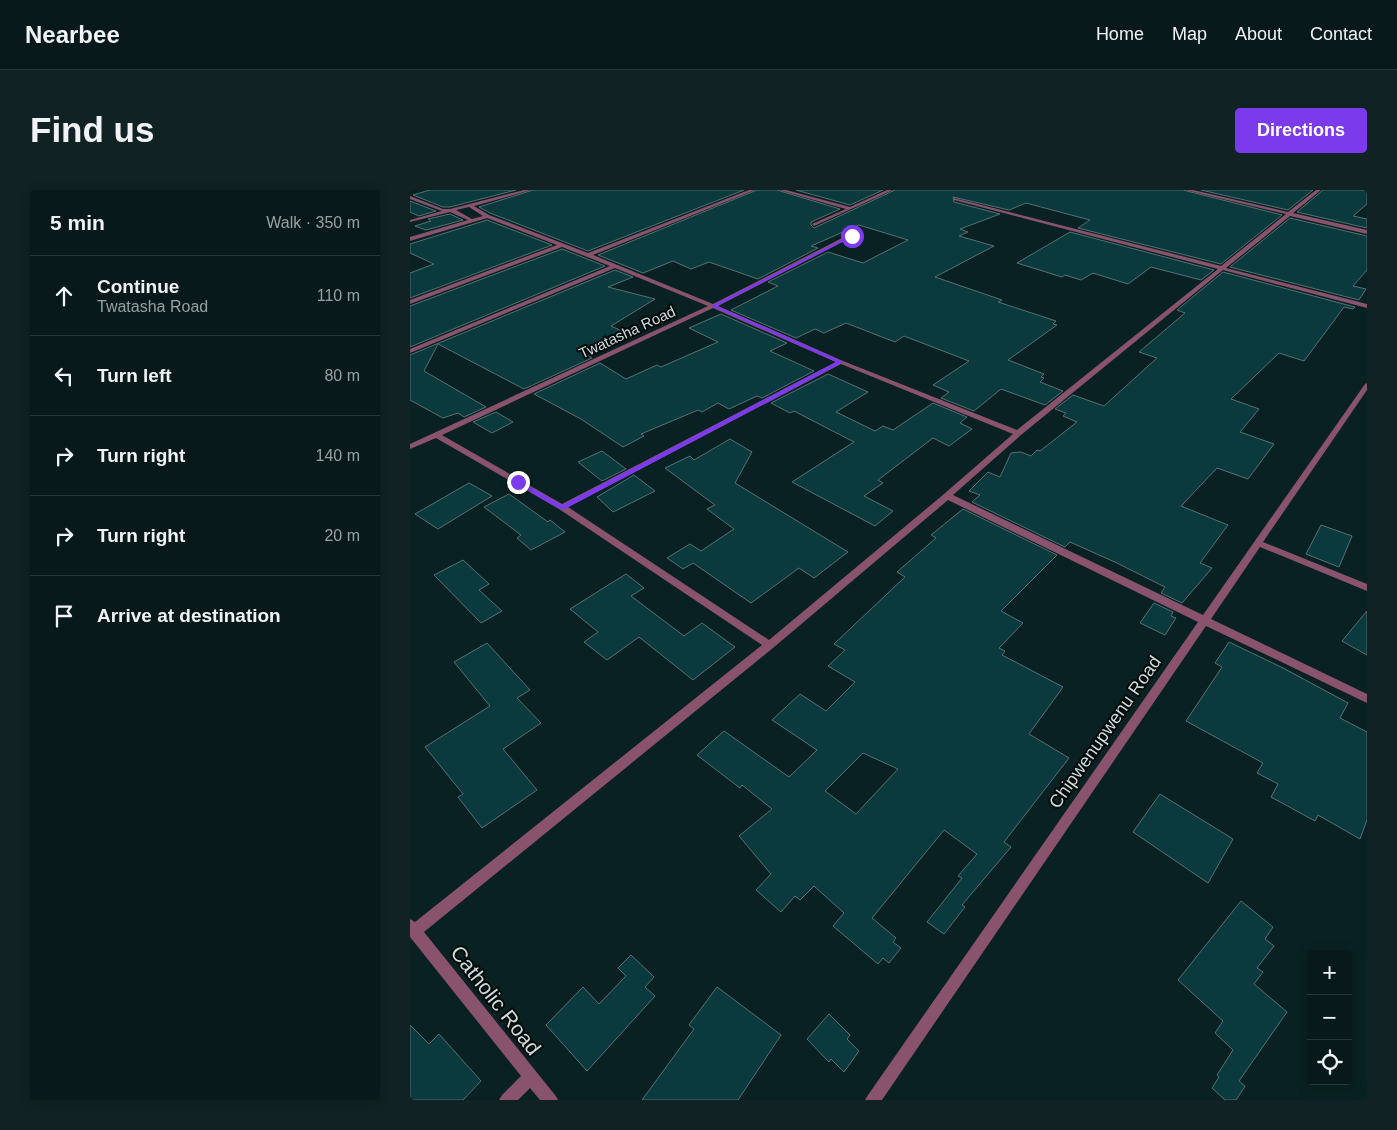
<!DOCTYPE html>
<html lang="en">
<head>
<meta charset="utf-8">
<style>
	body { margin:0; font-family:Arial,sans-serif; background:#102223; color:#f1f3f6 }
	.controls { position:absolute; right:15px; bottom:15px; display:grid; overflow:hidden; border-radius:5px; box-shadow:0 2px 12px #0003 }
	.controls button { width:45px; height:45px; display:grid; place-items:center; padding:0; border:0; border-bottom:1px solid #283839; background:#07191a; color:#f1f3f6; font:25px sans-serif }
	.stop { position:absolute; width:15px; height:15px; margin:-11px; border:4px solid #7c3aed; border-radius:50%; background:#fff }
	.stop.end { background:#7c3aed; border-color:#fff; box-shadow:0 1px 5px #0008 }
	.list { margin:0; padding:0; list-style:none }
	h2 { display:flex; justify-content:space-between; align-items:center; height:65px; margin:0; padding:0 20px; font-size:21px }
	h2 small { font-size:16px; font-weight:400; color:#98a0a2 }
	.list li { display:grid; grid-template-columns:32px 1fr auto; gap:15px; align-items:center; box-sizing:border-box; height:80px; padding:0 20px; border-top:1px solid #283839 }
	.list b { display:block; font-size:19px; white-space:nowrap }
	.list p { margin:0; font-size:16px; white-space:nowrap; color:#98a0a2 }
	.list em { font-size:16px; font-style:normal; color:#98a0a2 }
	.icon { flex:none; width:28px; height:28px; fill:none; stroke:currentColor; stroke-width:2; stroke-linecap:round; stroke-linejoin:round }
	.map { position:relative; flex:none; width:957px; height:910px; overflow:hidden; border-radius:5px }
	header { display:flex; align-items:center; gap:30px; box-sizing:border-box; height:70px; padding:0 25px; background:#07191a; border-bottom:1px solid #283839 }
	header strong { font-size:24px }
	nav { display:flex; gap:28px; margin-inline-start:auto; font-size:18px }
	.intro { display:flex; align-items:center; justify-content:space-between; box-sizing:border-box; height:120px; padding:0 30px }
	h1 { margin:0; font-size:35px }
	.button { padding:12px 22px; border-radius:5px; background:#7c3aed; color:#fff; font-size:18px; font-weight:700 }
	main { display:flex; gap:30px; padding:0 30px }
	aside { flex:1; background:#07191a; border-radius:5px; box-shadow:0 2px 12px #0003 }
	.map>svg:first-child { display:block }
	.building { fill:#0a3a3d; stroke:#577172; fill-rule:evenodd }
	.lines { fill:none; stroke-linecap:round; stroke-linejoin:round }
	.minor { fill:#89526d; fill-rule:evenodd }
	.route { fill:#7c3aed }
	.labels { text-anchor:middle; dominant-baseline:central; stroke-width:4; stroke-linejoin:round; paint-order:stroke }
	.far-street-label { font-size:15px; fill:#cfdddd; stroke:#020909 }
	.street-label { font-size:18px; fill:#cfdddd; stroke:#020909 }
	.near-street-label { font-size:21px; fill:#cfdddd; stroke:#020909 }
</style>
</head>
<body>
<header>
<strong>Nearbee</strong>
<nav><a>Home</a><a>Map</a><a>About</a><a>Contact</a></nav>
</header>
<div class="intro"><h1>Find us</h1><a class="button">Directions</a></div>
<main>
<aside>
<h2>5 min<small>Walk · 350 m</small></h2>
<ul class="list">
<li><svg class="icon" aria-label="ahead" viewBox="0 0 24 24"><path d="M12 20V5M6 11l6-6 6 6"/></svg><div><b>Continue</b><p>Twatasha Road</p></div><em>110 m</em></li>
<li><svg class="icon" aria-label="left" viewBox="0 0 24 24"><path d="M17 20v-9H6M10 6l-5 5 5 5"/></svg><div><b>Turn left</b></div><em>80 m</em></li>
<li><svg class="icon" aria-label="right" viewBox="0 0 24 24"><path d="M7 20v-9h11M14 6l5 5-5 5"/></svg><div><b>Turn right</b></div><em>140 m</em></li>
<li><svg class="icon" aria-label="right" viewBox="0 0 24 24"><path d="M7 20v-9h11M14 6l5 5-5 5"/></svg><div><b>Turn right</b></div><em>20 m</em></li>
<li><svg class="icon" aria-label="arrive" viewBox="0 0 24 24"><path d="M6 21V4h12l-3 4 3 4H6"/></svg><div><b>Arrive at destination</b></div></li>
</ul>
</aside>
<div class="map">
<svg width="957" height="910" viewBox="0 0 957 910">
	<rect width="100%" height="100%" fill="#092122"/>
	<g class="building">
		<polygon points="20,0 106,0 40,17 33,17 3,5"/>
		<polygon points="123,0 334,0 178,61 80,23 69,17"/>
		<polygon points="347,0 367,0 430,19 401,32 401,35 404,38 485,0 773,0 872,25 811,74 668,38 680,30 616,13 599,20 543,7 544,12 590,24 550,39 558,42 549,46 584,56 525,87 592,110 588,112 646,131 643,134 647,135 598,170 634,184 631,187 634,188 630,192 653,201 635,215 591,199 564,221 531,208 539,202 523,195 559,171 494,146 485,152 436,133 414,143 405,139 386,148 321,120 368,96 358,92 418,62 453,73 498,50 449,35 401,56 408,58 348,89 299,72 281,79 263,71 233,83 188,65"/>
		<polygon points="386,0 473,0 440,15"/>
		<polygon points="791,0 903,0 878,20"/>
		<polygon points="913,0 957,0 957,14 943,26 957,29 957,38 887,22"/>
		<polygon points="0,11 26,21 9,26 0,22"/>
		<polygon points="40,24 53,30 16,40 5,36 21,31 18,29"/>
		<polygon points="880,28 957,46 957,80 943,96 956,99 949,110 820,77"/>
		<polygon points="77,30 142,55 0,108 0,83 24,74 0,63 0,54"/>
		<polygon points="660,42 804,80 791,90 741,77 718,94 683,83 671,90 655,85 652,87 607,73"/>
		<polygon points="152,59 195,76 0,157 0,116"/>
		<polygon points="205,80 223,87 198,97 245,109 201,136 214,142 173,162 182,168 114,199 28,154 14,181 76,217 54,227 48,223 33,228 0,210 0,165"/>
		<polygon points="813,82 945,117 943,119 934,117 894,171 869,163 821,209 849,219 830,242 864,254 838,289 807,278 771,316 818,335 790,373 802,378 772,413 751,403 755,397 707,373 660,352 655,357 562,312 570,305 559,301 578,282 590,287 601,263 611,262 621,266 627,260 630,261 667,232 653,226 656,223 645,219 663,205 694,216 747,168 729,162 775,123 767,120"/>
		<polygon points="311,124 377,153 360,161 404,181 352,208 347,206 319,219 308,213 292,222 288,220 231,244 234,246 213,257 171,229 124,204 190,173 216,189 247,175 251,177 308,152 279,138"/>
		<polygon points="418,184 458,202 426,222 465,241 473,236 483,240 523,213 557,227 550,233 562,239 539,256 523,248 468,290 473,293 454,306 483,321 465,336 382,292 444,252 384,221 380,223 361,213"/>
		<polygon points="86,222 103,232 82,243 63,232"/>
		<polygon points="320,249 342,262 325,293 438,362 404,388 389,378 341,413 283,373 273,379 257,368 280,354 291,361 324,339 297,319 305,315 255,278 280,266 284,270"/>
		<polygon points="192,261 216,279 192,291 168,272"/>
		<polygon points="224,285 245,301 203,322 187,307"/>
		<polygon points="59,293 82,306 28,339 5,324"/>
		<polygon points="99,304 138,332 140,330 155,342 121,360 107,348 111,345 74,317"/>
		<path d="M553,319L647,365L591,421L613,433L589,458L595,461L592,465L653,497L619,544L659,568L594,652L601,657L552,715L555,717L534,744L517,732L552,688L548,686L567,664L534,640L462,728L486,748L483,752L491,758L479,773L473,768L468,774L423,736L434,723L404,696L390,710L385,706L371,722L346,700L361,684L329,646L362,619L332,595L330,598L287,565L314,541L379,587L407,560L362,530L390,504L416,521L445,492L418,476L435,460L424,454L495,387L487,382L526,348L521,345ZM453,563L488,579L446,624L415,601Z"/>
		<polygon points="911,335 942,346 929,377 896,364"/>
		<polygon points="53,370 79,394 69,400 92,421 71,433 24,385"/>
		<polygon points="216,384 234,398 221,406 274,446 292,433 325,457 283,490 229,447 197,470 174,452 188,442 160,419"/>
		<polygon points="744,413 763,422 761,426 766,428 755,445 730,433"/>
		<polygon points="957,421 957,465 932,451"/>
		<polygon points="819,452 873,478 938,513 930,528 957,542 957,630 950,649 908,625 905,631 861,607 868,594 847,583 853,573 776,531 812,477 805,473"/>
		<polygon points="77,453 120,500 107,508 131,533 93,559 127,600 72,638 48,607 53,604 15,557 80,516 44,472"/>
		<polygon points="750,604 823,649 798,693 723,642"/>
		<polygon points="831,711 863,737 855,749 864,756 847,778 853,782 844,794 877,822 829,891 835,896 826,910 815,910 802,898 809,887 807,885 823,860 805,843 813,831 768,790"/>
		<polygon points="221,765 244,787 235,797 245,806 177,881 136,835 173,797 189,814 216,786 208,778"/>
		<polygon points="307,797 371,845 328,910 232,910 284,839 279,835"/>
		<polygon points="419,824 440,845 437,849 449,861 434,882 421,869 419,872 397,849"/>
		<polygon points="0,835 19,854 29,844 71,891 53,910 0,910"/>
	</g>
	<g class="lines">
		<g class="minor">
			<path d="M114,0H121L64,16L79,25L178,63L339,0H345L183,65L303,114L440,44H444V46L308,116L433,171L607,240L808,79L544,10V8L811,76L876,24L775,0H783L878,22L906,0H911L883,23L957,40V44L880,26L816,78L957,114V118L813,80L611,245L543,305L793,425L955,194L957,193V200L853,352L957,394V401L850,357L801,429L957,504V513L796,436L472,910H455L458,905L788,432L538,310L363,458L14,742L145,905L148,910H130L120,898L108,910H89L92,905L111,886L0,747V729L5,732L352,455L149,319L26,248L0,259V254L298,116L205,78L0,163V159L200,76L152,57L0,114V110L147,55L77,28L0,51V47L58,30L40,22L0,32V30L32,21L0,9V6L33,19H40ZM59,17L73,26L62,29L46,20ZM303,118L426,172L152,314L32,245ZM431,174L603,244L534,304L359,450L158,317Z"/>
			<polygon points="369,0 376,0 440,17 477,0 483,0 404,36 402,34 436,19"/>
		</g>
	</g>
	<polygon class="route" points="441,45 444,46 307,116 432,171 432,173 155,319 150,319 106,294 106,291 110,291 152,315 426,172 301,116"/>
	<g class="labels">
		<g class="far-street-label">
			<text transform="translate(217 142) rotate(-25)">Twatasha Road</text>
		</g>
		<g class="street-label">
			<text transform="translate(695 542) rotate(-55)">Chipwenupwenu Road</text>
		</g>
		<g class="near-street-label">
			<text transform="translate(86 810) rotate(52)">Catholic Road</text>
		</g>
	</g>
</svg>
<div class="controls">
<button>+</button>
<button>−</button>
<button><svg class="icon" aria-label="locate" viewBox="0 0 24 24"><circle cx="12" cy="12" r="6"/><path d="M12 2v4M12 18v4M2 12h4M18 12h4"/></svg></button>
</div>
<div class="stop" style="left:442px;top:46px"></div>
<div class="stop end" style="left:108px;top:292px"></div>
</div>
</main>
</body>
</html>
